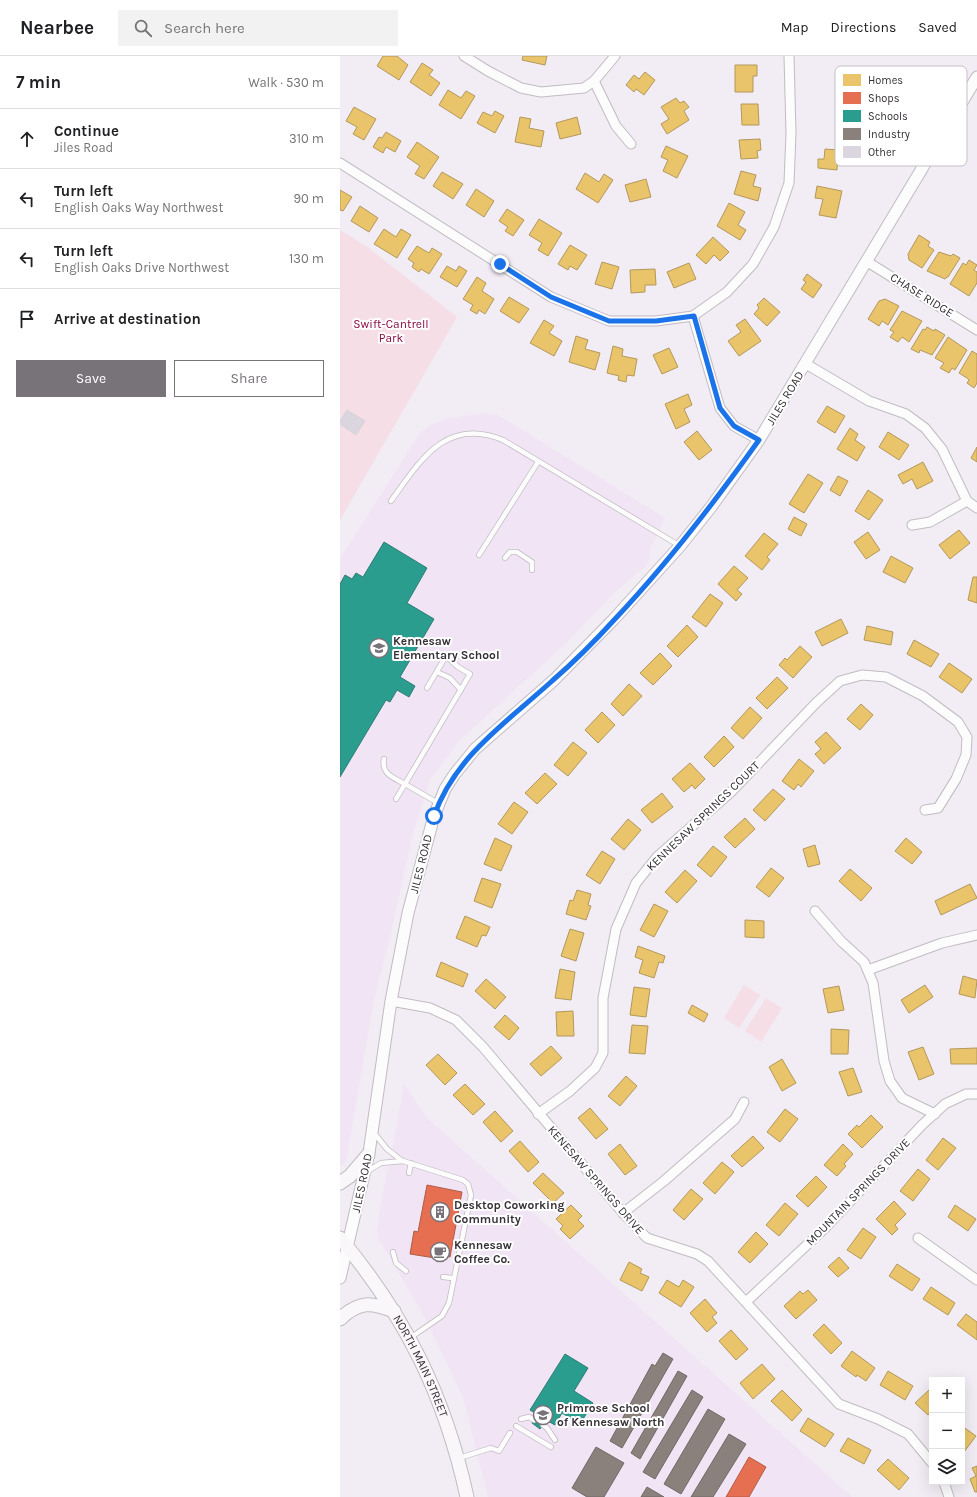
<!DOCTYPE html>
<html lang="en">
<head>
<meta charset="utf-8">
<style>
	body { margin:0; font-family:Karla,sans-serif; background:#f2f2f2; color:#202124 }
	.controls { position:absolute; right:12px; bottom:12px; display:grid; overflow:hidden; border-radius:0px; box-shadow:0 4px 16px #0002 }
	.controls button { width:36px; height:36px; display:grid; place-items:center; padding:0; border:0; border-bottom:1px solid #e0e0e0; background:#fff; color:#202124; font:20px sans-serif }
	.stop { position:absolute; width:12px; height:12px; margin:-9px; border:3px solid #1a73e8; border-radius:50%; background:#fff }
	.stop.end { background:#1a73e8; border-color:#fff; box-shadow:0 1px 4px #0008 }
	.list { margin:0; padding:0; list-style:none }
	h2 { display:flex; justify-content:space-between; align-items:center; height:52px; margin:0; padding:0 16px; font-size:17px }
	h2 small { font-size:13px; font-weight:400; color:#757577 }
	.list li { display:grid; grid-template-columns:26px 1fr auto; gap:12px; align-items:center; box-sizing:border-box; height:60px; padding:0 16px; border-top:1px solid #e0e0e0 }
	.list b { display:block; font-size:15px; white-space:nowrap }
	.list p { margin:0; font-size:13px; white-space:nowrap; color:#757577 }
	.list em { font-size:13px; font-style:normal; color:#757577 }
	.actions { display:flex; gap:8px; padding:12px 16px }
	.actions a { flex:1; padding:9px 0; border:1px solid #787279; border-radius:0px; text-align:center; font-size:14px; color:#787279 }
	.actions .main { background:#787279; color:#fff }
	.icon { flex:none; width:22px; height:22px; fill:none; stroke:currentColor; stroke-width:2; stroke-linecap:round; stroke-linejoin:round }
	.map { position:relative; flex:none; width:637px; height:1441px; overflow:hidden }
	header { display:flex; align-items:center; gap:24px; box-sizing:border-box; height:56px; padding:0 20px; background:#fff; border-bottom:1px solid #e0e0e0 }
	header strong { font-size:19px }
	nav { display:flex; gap:22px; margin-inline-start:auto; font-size:14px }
	.search { width:280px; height:36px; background:#f2f2f2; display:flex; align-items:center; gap:10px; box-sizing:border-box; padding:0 14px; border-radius:0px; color:#757577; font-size:15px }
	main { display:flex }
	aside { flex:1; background:#fff }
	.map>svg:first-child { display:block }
	.built { fill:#f1e4f4 }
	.green { fill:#f6dee6 }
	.homes { fill:#e9c46a; stroke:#b3985b }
	.shops { fill:#e76f51; stroke:#b25c49 }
	.schools { fill:#2a9d8f; stroke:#2e7d75 }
	.industry { fill:#8a817c; stroke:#716967 }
	.building { fill:#dad5de; stroke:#d5d2d8 }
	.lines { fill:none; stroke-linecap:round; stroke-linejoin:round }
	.service-casing { stroke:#c0bcc1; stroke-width:6 }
	.minor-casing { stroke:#c0bcc1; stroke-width:11 }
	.tertiary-casing { stroke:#c0bcc1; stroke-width:13 }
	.secondary-casing { stroke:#c0bcc1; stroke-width:15 }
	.service { stroke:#fdfcfd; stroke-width:4.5 }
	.minor { stroke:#fdfcfd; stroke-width:9 }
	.tertiary { stroke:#fdfcfd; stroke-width:11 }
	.secondary { stroke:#faf7fa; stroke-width:13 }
	.route { stroke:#1a73e8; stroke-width:5 }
	.labels { text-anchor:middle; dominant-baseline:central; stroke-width:4; stroke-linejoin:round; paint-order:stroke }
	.street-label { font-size:12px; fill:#363137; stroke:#fff }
	.park-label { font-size:12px; fill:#860a43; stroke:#fff }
	.poi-label { font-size:12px; font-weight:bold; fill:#363137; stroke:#fff; text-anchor:start }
	.key { fill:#fff; stroke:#c3c1c3; stroke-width:1 }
	.key-label { font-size:11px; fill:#363137 }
</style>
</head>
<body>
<header>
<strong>Nearbee</strong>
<div class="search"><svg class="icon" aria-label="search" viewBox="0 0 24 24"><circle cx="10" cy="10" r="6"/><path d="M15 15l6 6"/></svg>Search here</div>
<nav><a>Map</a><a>Directions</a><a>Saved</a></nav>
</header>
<main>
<aside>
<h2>7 min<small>Walk · 530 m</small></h2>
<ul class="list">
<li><svg class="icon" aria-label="ahead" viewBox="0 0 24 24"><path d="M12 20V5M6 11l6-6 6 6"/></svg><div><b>Continue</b><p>Jiles Road</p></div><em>310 m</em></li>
<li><svg class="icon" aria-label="left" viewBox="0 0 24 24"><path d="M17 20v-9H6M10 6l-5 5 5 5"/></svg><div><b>Turn left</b><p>English Oaks Way Northwest</p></div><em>90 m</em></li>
<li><svg class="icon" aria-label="left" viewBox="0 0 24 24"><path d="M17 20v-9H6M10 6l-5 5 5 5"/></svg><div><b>Turn left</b><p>English Oaks Drive Northwest</p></div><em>130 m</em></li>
<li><svg class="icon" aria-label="arrive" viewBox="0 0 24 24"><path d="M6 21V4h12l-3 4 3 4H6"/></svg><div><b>Arrive at destination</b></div></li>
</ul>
<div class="actions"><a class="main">Save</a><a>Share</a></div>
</aside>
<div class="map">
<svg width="637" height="1441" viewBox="0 0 637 1441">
	<rect width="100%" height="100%" fill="#f2ecf4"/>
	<g class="built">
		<polygon points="143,357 158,359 325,462 311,491 309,503 306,510 275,536 227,586 119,685 90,724 72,781 50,881 34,943 6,1106 0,1111 0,503 80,377 89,370 106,363"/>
		<polygon points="64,1028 87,1062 512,1441 148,1441 123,1341 83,1258 38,1182 37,1174 42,1141 54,1084"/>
	</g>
	<g class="green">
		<polygon points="0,174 26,190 117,261 0,464"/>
		<polygon points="404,929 420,939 399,972 384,962"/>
		<polygon points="426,942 442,952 421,986 405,975"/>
	</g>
	<g class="homes">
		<polygon points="43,0 57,0 68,9 59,24 37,10"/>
		<polygon points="183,0 207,0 205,9 182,4"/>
		<polygon points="82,7 93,14 89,19 100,27 91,40 70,26"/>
		<polygon points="395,9 417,9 417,20 413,20 413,36 395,36"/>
		<polygon points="305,16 315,24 304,39 296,33 294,36 286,29 294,19 299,23"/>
		<polygon points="108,34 121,42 126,35 135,40 121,63 99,49"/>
		<polygon points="336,42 340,47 344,45 349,51 344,55 349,64 327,78 321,68 329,63 321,51"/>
		<polygon points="401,48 418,48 419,69 402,69"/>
		<polygon points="14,51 36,63 24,84 13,78 17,71 6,65"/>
		<polygon points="155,55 164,60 155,77 137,67 143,56 152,60"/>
		<polygon points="180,61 191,63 189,72 204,75 201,91 175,86"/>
		<polygon points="237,61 241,78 220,83 216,67"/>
		<polygon points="46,76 61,85 55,96 46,91 43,97 33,91 39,81 42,82"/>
		<polygon points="420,83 421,94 417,95 418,102 401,103 399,84"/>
		<polygon points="77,86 99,101 84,123 75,118 80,110 67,101"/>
		<polygon points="326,90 348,100 337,122 323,115 328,104 321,101"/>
		<polygon points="485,93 498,94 497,114 478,112 478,103 484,103"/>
		<polygon points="401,115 416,119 413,130 421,132 418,145 394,138"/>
		<polygon points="102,116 123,128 113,143 93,130"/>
		<polygon points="245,117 259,126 264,118 273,124 258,147 236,133"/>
		<polygon points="306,123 311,141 290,146 285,129"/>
		<polygon points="477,130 502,135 496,162 479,159 483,143 475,142"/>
		<polygon points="136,133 154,145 144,161 126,149"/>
		<polygon points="0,134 12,141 3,155 0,154"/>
		<polygon points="389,147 405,156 398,169 406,174 400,184 377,170"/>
		<polygon points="20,150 38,162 29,176 11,165"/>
		<polygon points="167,153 184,164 173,180 165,175 168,171 159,165"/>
		<polygon points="199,163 222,177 208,200 198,194 202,187 189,179"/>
		<polygon points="44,173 56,181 61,173 71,179 57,202 34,188"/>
		<polygon points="579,179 590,186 588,190 594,194 582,212 569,204 568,198"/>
		<polygon points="373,181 389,196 380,205 374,199 366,208 356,199"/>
		<polygon points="230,189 247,199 237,214 230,210 228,214 218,208"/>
		<polygon points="77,190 89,197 92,192 102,198 89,218 81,213 79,216 72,211 74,207 68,203"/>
		<polygon points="599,196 611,200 613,198 620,202 608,221 607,221 605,223 587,215"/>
		<polygon points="629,204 637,209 634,214 637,216 637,227 629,240 610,228 623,207 626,209"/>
		<polygon points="262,206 279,211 272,233 255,228"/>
		<polygon points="349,207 356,223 334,232 327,216"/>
		<polygon points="107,210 116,215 119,210 127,215 117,231 100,221"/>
		<polygon points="315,213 316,229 305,229 305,236 291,237 290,214"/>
		<polygon points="467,218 482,229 473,242 461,233 466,226 463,224"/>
		<polygon points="137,221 146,227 142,235 154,243 145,258 139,254 137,258 130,254 133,249 123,243"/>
		<polygon points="169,241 189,253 179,267 160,255"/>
		<polygon points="424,242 440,256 427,270 414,258 419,252 417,249"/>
		<polygon points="545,243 559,250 548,269 542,265 539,270 528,263 539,245"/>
		<polygon points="562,255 582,265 569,286 562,281 558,286 550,281 554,276 550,274"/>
		<polygon points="405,263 421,285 399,300 388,285 401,276 396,269"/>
		<polygon points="204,264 214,270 209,277 222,285 214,300 190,287"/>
		<polygon points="587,271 594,275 595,273 605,279 592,299 580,294 579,297 571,293 583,273 585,274"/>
		<polygon points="236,280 248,284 245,293 260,297 255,314 229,306"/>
		<polygon points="608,281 627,294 615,314 612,312 609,317 600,312 604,307 595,302"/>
		<polygon points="273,290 283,293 282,300 297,303 294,320 287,319 286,326 278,324 279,320 267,317"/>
		<polygon points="329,292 338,311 322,318 313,299"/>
		<polygon points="632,295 637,298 637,327 634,332 627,327 629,324 627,322 619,317"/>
		<polygon points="348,338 352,349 344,353 350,366 336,373 325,348"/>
		<polygon points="487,350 505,360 495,377 477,366"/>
		<polygon points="510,372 518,378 515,384 525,391 517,405 497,393"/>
		<polygon points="357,375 372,394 359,404 344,386"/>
		<polygon points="548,376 569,389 559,404 539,391"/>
		<polygon points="637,391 637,406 631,402"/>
		<polygon points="583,406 593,425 577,433 572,423 563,428 558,419"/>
		<polygon points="468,418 483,427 464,457 449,448"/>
		<polygon points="498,420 508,425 500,440 490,434"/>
		<polygon points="528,434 543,444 529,464 515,455"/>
		<polygon points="454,461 467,468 461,480 448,473"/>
		<polygon points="619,474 630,487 610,503 599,489"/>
		<polygon points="528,476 540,494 526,503 514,486"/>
		<polygon points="424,477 438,488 427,501 430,504 422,514 405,500"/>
		<polygon points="551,500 573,512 565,527 543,516"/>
		<polygon points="394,510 408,522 397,534 402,538 396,545 378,528"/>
		<polygon points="633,521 637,521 637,547 628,544"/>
		<polygon points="370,538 383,547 366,571 352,561"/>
		<polygon points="501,563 508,577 482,590 475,576"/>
		<polygon points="347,569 358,581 338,601 327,590"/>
		<polygon points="527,570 553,576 551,589 524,584"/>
		<polygon points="574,584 599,598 591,611 567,598"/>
		<polygon points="460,590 472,601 453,622 439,609 445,602 447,604"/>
		<polygon points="320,597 332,610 313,629 300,617"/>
		<polygon points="609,607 632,623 622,637 599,621"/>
		<polygon points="437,621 448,632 427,653 416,642"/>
		<polygon points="289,628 302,640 283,660 271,648"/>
		<polygon points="521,648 533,659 520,674 507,663"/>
		<polygon points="410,651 422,662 403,683 391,672"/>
		<polygon points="262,656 275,669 258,687 245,674"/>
		<polygon points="486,676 501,692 484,708 475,698 481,693 475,686"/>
		<polygon points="384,680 394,691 374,711 364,701"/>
		<polygon points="233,686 247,697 228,720 214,709"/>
		<polygon points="459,703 474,715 461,731 458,728 454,734 442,725"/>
		<polygon points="350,707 365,723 355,733 352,729 344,736 332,723"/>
		<polygon points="205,717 217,728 197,748 185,737"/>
		<polygon points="433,733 445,743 425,765 413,754"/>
		<polygon points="322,737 333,751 312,767 301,754"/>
		<polygon points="174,746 188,756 172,778 158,768"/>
		<polygon points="405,762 415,773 395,792 384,781"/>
		<polygon points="288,763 301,774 284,794 271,783"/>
		<polygon points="155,782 172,790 161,815 144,808"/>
		<polygon points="566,782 582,796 572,808 555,795"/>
		<polygon points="475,789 480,808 468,811 463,793"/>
		<polygon points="373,790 387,801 371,821 357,809"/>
		<polygon points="262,795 275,803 260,828 246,819"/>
		<polygon points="431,812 444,822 429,841 416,831"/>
		<polygon points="510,813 532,832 521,845 499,825"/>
		<polygon points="345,814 357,825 337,847 325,836"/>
		<polygon points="142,822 161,828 152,852 134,845"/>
		<polygon points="630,828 637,842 601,859 595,845"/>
		<polygon points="237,834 251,838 248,849 251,850 246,864 226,858 230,844 233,845"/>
		<polygon points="314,848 328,855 314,881 300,874"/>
		<polygon points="125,860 150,871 146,880 142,879 137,891 116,882"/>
		<polygon points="405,864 424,865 424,882 405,881"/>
		<polygon points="230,873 244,877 236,905 221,900"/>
		<polygon points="298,890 325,900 323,907 319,906 314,922 299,917 303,904 295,901"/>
		<polygon points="101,906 128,918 123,931 96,920"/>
		<polygon points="220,913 235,916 231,944 215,942"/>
		<polygon points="623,920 637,924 635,942 619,938"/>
		<polygon points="146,923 166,941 155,953 135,935"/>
		<polygon points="585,929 593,941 569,957 561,944"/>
		<polygon points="499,930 504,954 488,957 483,933"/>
		<polygon points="294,931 310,933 306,961 290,959"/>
		<polygon points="352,949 368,958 364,966 348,957"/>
		<polygon points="233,955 234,980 217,980 216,956"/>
		<polygon points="165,959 179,972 169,984 154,971"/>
		<polygon points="292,969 308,970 305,998 289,997"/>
		<polygon points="491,973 509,974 508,998 491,998"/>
		<polygon points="211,990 222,1002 201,1020 190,1008"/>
		<polygon points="583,991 594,1018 579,1024 568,996"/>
		<polygon points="637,992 637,1008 611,1008 610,993"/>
		<polygon points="98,998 117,1017 105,1029 86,1009"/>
		<polygon points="442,1003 456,1027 442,1035 429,1011"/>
		<polygon points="513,1012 522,1036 508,1040 499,1016"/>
		<polygon points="286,1020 297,1030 280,1050 268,1040"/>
		<polygon points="125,1028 145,1048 133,1059 113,1039"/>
		<polygon points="250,1052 268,1073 256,1083 238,1062"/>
		<polygon points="445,1053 458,1063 440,1086 427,1076"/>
		<polygon points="155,1055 173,1075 161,1086 143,1066"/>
		<polygon points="531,1059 543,1071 522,1092 508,1078 517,1069 519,1071"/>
		<polygon points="413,1080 424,1092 402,1111 391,1100"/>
		<polygon points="603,1082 616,1092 598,1114 586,1104"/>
		<polygon points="180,1085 199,1106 188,1116 169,1095"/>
		<polygon points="280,1088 297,1110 285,1119 268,1098"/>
		<polygon points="503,1088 513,1098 504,1108 506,1110 497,1120 484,1109"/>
		<polygon points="382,1106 394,1116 375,1138 363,1127"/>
		<polygon points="578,1113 590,1123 573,1145 560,1135"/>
		<polygon points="203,1117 224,1137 213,1147 193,1127"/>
		<polygon points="476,1120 487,1131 468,1151 456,1140"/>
		<polygon points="351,1133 363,1143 344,1164 333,1154"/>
		<polygon points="554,1145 566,1158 555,1169 558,1173 552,1179 536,1163"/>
		<polygon points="445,1147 458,1158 439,1180 426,1169"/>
		<polygon points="231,1149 242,1160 238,1164 244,1170 230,1183 220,1173 223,1170 216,1163"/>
		<polygon points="615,1149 636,1163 628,1175 608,1161"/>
		<polygon points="523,1172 536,1181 521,1203 507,1194"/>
		<polygon points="416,1176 428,1188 410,1207 398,1196"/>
		<polygon points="499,1201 509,1212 498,1221 488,1211"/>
		<polygon points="289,1206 302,1213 300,1217 309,1221 302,1235 280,1224"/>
		<polygon points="557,1208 580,1223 572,1235 549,1220"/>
		<polygon points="327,1224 339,1231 343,1224 354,1231 341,1251 319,1237"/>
		<polygon points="591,1231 615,1247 608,1259 583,1243"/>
		<polygon points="468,1234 477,1244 456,1263 444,1250 460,1235 463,1238"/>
		<polygon points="365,1243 377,1257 372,1261 377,1267 367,1276 350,1257"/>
		<polygon points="626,1258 637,1266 637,1284 617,1269"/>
		<polygon points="484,1268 502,1287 491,1298 473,1279"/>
		<polygon points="391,1274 408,1293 396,1304 379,1285"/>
		<polygon points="512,1295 535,1312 526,1325 517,1319 516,1321 501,1310"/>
		<polygon points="422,1308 435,1323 413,1343 400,1327"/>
		<polygon points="548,1315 573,1330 565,1344 540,1329"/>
		<polygon points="442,1334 462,1354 452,1365 431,1345"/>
		<polygon points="589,1334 592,1337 592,1354 588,1359 575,1347"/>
		<polygon points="468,1362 494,1378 485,1391 460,1375"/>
		<polygon points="622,1370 636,1380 624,1396 622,1395"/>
		<polygon points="508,1382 531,1394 524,1408 500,1395"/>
		<polygon points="548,1403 569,1422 559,1434 537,1414"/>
		<polygon points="637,1410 637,1436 635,1436 630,1423 636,1420 632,1412"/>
	</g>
	<g class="shops">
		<polygon points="87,1129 122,1136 110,1201 95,1198 95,1202 70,1198 74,1175 78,1176"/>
		<polygon points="409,1401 426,1411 409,1441 386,1441"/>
	</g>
	<g class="schools">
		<polygon points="44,486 87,512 67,547 94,563 60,621 75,630 69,641 57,634 50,646 46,644 0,721 0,528 5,519 12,523 16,517 23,521"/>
		<polygon points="225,1298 248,1312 234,1335 253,1347 240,1368 222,1357 215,1369 206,1364 200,1373 192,1367 197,1358 190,1354"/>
	</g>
	<g class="industry">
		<polygon points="323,1297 333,1303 282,1392 270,1385 312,1308 315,1310"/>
		<polygon points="338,1315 347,1320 300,1403 291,1397"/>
		<polygon points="352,1334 363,1341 315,1423 303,1416"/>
		<polygon points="368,1353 385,1363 341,1438 324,1428"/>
		<polygon points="389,1378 406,1388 373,1441 351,1441"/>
		<polygon points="256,1391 284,1407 264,1441 247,1441 232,1432"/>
		<polygon points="307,1431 324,1441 301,1441"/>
	</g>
	<polygon class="building" points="7,354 25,365 16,379 0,368 0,365"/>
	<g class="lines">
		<defs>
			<g id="service">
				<path d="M51,445C80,405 106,360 163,384L340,490"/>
				<polyline points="139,499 198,406"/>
				<polyline points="165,502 170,496 177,496 192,506 192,514"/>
				<polyline points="97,616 110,622 121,634"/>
				<path d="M44,703C41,718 54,722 65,728L130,618L118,611L106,600L87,632"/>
				<polyline points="56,743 65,728 98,747"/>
				<polyline points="34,1077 47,1093 61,1104"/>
				<polyline points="26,1116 41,1107 63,1105 123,1124 128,1128 131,1139 109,1247 102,1260 70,1282"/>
				<polyline points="69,1117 71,1107"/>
				<polyline points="53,1196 56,1207 66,1215"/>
				<polyline points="103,1221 112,1222"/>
				<polyline points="181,1363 189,1361 194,1364"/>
				<polyline points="203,1369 207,1372 215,1384"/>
				<polyline points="176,1370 211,1391"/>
				<polyline points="119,1402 151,1392 159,1395 170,1377"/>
			</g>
			<g id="minor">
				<polyline points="124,0 148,15 181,32 201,36 244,32 254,25 275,0"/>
				<polyline points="254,25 276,70 291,88"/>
				<polyline points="0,107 211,241 269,265 316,265 353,260 387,236 413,208 434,171 449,127 451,77 449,0"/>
				<polyline points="526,205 637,274"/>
				<polyline points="353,260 380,352 394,370 419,384"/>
				<polyline points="466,308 529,345 566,358 585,372 602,393 627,445 637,452"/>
				<polyline points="572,469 590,466 627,445"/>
				<polyline points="475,855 501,885 524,906 533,927 544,1005 550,1025 562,1042 595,1058"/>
				<polyline points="528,914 602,887 637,879"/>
				<polyline points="51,945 90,952 116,964 143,991 283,1157 307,1182 357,1198 368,1205 499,1348 538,1363 568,1378 592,1407"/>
				<polyline points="198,1058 230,1035 255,1012 263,997 263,942 276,873 296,827 317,801 392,735 476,647 500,625 522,619 546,621 583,640 618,666 627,681 626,699 616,723 598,752 585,754"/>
				<polyline points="283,1157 324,1125 395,1063 404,1046"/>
				<polyline points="578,1182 637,1224"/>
				<polyline points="406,1246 485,1172 582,1069 605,1048 626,1038 637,1038"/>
				<polyline points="604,1426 609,1441"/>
			</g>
			<polyline id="tertiary" points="0,1222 29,1097 51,945 68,857 94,760 105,733 114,719 135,693 214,624 274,563 340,490 371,451 419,384 637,21"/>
			<g id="secondary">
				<polyline points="0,1127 10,1120 28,1099"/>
				<path id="s1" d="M0,1182C66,1261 105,1340 127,1441"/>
				<path d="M0,1263C19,1245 31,1246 54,1255"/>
			</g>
		</defs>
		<use href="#service" class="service-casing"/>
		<use href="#minor" class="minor-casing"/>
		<use href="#tertiary" class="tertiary-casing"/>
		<use href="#secondary" class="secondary-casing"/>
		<use href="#service" class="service"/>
		<use href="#minor" class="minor"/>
		<use href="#tertiary" class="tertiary"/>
		<use href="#secondary" class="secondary"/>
	</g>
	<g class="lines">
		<path class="route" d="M94,760C115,700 167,666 212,625C234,606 255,585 275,563C328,507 374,447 419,384L394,370L380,352L354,260L316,265H269L211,241L160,208"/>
	</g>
	<defs>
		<symbol id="school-ring" viewBox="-11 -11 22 22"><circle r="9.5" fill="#fff" stroke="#787279" stroke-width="1.5"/><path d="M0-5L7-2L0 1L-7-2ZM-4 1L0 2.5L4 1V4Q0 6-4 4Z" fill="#787279"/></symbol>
		<symbol id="building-ring" viewBox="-11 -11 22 22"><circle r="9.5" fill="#fff" stroke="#787279" stroke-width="1.5"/><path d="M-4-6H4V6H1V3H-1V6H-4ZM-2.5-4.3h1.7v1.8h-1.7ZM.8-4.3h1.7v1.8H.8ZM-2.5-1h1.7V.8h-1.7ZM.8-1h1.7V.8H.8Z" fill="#787279"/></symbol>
		<symbol id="cafe-ring" viewBox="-11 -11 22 22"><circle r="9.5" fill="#fff" stroke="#787279" stroke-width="1.5"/><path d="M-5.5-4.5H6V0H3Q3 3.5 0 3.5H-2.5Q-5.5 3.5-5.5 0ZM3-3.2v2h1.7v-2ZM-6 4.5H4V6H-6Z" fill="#787279"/></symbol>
	</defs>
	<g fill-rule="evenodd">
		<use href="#school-ring" x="28" y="581" width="22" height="22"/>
		<use href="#building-ring" x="89" y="1145" width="22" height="22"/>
		<use href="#cafe-ring" x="89" y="1185" width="22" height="22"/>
		<use href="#school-ring" x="192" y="1348" width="22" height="22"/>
	</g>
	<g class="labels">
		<g class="street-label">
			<text transform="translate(582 239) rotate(32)">CHASE RIDGE</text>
			<text transform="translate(445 342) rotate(-59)">JILES ROAD</text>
			<text transform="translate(363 760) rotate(-44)">KENNESAW SPRINGS COURT</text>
			<text transform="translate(81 808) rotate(-76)">JILES ROAD</text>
			<text transform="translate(256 1124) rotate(49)">KENESAW SPRINGS DRIVE</text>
			<text transform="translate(22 1127) rotate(-78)">JILES ROAD</text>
			<text transform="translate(518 1136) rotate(-46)">MOUNTAIN SPRINGS DRIVE</text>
			<text stroke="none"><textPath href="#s1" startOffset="152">NORTH MAIN STREET</textPath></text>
		</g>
		<g class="park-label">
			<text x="51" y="268">Swift-Cantrell<tspan x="51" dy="14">Park</tspan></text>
		</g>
		<g class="poi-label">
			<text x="53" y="585">Kennesaw<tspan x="53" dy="14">Elementary School</tspan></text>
			<text x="114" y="1149">Desktop Coworking<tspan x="114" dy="14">Community</tspan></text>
			<text x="114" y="1189">Kennesaw<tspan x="114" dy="14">Coffee Co.</tspan></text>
			<text x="217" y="1352">Primrose School<tspan x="217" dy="14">of Kennesaw North</tspan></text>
		</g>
	</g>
	<rect x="495" y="10" width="132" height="100" rx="6" class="key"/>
	<rect x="503" y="18" width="18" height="12" fill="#e9c46a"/>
	<rect x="503" y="36" width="18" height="12" fill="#e76f51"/>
	<rect x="503" y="54" width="18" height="12" fill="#2a9d8f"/>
	<rect x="503" y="72" width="18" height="12" fill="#8a817c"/>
	<rect x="503" y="90" width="18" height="12" fill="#dad5de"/>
	<g class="key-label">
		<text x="528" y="28">Homes</text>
		<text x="528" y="46">Shops</text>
		<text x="528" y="64">Schools</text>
		<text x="528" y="82">Industry</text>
		<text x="528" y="100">Other</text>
	</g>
</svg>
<div class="controls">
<button>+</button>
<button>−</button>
<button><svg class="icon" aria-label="layers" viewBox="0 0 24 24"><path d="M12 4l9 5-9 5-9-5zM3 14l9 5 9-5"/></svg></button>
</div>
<div class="stop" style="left:94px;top:760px"></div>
<div class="stop end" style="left:160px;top:208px"></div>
</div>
</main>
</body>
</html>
